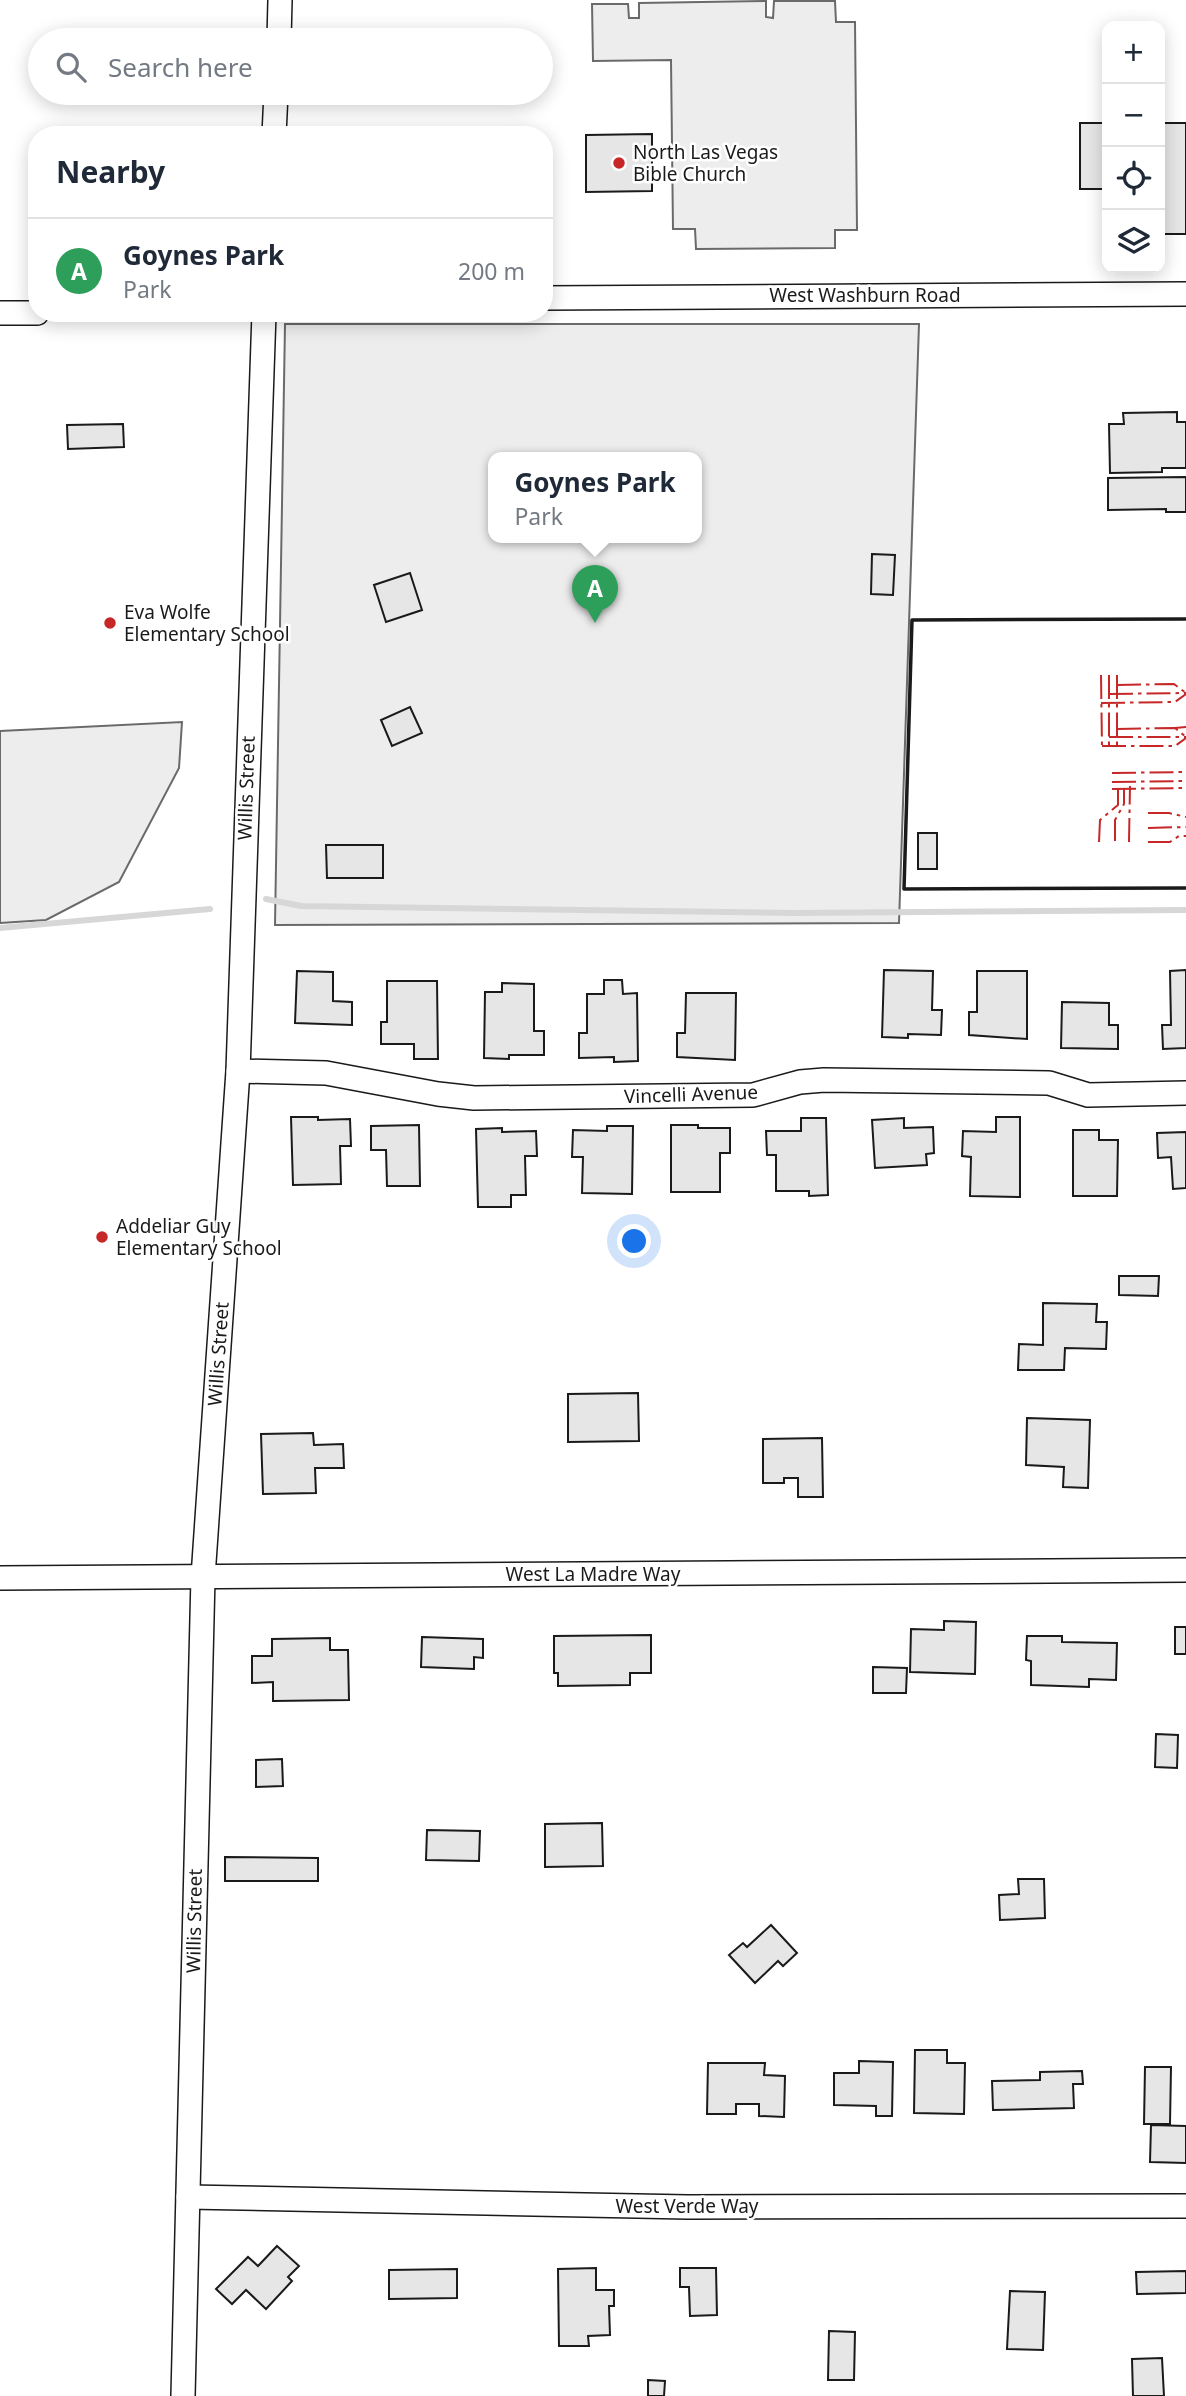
<!DOCTYPE html>
<html lang="en">
<head>
<meta charset="utf-8">
<style>
	body { margin:0; font-family:"Noto Sans",sans-serif; background:#f2f2f3; color:#1f2937 }
	.controls { position:absolute; right:21px; top:21px; display:grid; overflow:hidden; border-radius:14px; box-shadow:0 4px 18px #0003 }
	.controls button { width:63px; height:63px; display:grid; place-items:center; padding:0; border:0; border-bottom:2px solid #e0e1e3; background:#fff; color:#1f2937; font:35px sans-serif }
	.you { position:absolute; left:635px; top:1242px; width:24px; height:24px; margin:-18px; border:5px solid #fff; border-radius:50%; background:#1a73e8; box-shadow:0 0 0 10px #1a73e833 }
	.badge { display:grid; place-items:center; width:46px; height:46px; border-radius:50%; background:#0f766e; color:#fff; font-size:23px; font-weight:700 }
	.pin { position:absolute; translate:-50% -58px; filter:drop-shadow(0 2px 4px #0008) }
	.pin::after { content:''; position:absolute; top:37px; width:24px; height:21px; background:inherit; clip-path:polygon(0 0,100% 0,50% 100%) }
	.popup { position:absolute; left:488px; top:452px; width:214px; height:91px; box-sizing:border-box; display:grid; place-content:center; border-radius:14px; background:#fff; filter:drop-shadow(0 2px 5px #0005); font-size:23px; white-space:nowrap; color:#747a83 }
	.popup b { font-size:26px; color:#1f2937 }
	.popup::after { content:''; position:absolute; left:50%; top:100%; margin-left:-14px; border:14px solid transparent; border-top-color:#fff }
	.list { margin:0; padding:0; list-style:none }
	h2 { display:flex; justify-content:space-between; align-items:center; height:91px; margin:0; padding:0 28px; font-size:30px }
	h2 small { font-size:23px; font-weight:400; color:#747a83 }
	.list li { display:grid; grid-template-columns:46px 1fr auto; gap:21px; align-items:center; box-sizing:border-box; height:105px; padding:0 28px; border-top:2px solid #e0e1e3 }
	.list b { display:block; font-size:26px; white-space:nowrap }
	.list p { margin:0; font-size:23px; white-space:nowrap; color:#747a83 }
	.list em { font-size:23px; font-style:normal; color:#747a83 }
	.icon { flex:none; width:38px; height:38px; fill:none; stroke:currentColor; stroke-width:2; stroke-linecap:round; stroke-linejoin:round }
	.map { position:relative; flex:none; width:1186px; height:2396px; overflow:hidden }
	.search { position:absolute; background:#fff; box-shadow:0 4px 18px #0003; left:28px; top:28px; width:525px; height:77px; display:flex; align-items:center; gap:18px; box-sizing:border-box; padding:0 24px; border-radius:38px; color:#747a83; font-size:26px }
	.panel { position:absolute; background:#fff; box-shadow:0 4px 18px #0003; left:28px; top:126px; width:525px; height:196px; border-radius:28px }
	.map>svg:first-child { display:block }
	.built { fill:#ededed; stroke:#6a6a6a; stroke-width:2; fill-rule:evenodd }
	.lines { fill:none; stroke-linecap:round; stroke-linejoin:round }
	.stream { stroke:#d7d7d7; stroke-width:6 }
	.building { fill:#e6e6e6; stroke:#1a1a1a; stroke-width:2 }
	.minor-casing { stroke:#1a1a1a; stroke-width:26 }
	.minor { stroke:#fff; stroke-width:23 }
	.wall { stroke:#1a1a1a; stroke-width:3.5 }
	.power { stroke:#c62828; stroke-width:2; stroke-dasharray:24 5 3.5 5; stroke-linecap:butt }
	.poi-dot { fill:#c62828; stroke:#fff; stroke-width:2.5 }
	.labels { text-anchor:middle; dominant-baseline:central; stroke-width:5; stroke-linejoin:round; paint-order:stroke }
	.poi-label { font-size:19px; fill:#1a1a1a; stroke:#fff; text-anchor:start }
	.street-label { font-size:19px; fill:#1a1a1a; stroke:#fff }
</style>
</head>
<body>
<div class="map">
<svg width="1186" height="2396" viewBox="0 0 1186 2396">
	<rect width="100%" height="100%" fill="#fff"/>
	<g class="built">
		<polygon points="766,1 766,17 773,18 774,1 835,1 836,22 855,22 857,230 835,230 835,248 696,249 695,229 673,229 671,60 593,61 592,4 628,4 629,18 639,18 639,3"/>
		<path d="M285,324H919L899,923L275,925ZM494,457H696V537H494Z"/>
		<polygon points="182,722 179,768 119,882 46,920 0,923 0,731"/>
	</g>
	<g class="lines">
		<g class="stream">
			<polyline points="266,899 301,906 793,913 1186,910"/>
			<polyline points="0,928 210,909"/>
		</g>
	</g>
	<g class="building">
		<rect x="1080" y="123" width="27" height="66"/>
		<rect x="1160" y="123" width="26" height="111"/>
		<polygon points="652,134 652,191 586,192 586,135"/>
		<polygon points="1177,412 1177,422 1186,422 1186,468 1162,468 1162,472 1110,473 1109,424 1124,424 1123,413"/>
		<polygon points="123,424 124,447 68,449 67,425"/>
		<polygon points="1186,477 1186,512 1166,512 1166,509 1108,510 1108,478"/>
		<polygon points="872,554 895,555 893,595 871,594"/>
		<polygon points="410,573 422,610 386,622 374,585"/>
		<polygon points="410,707 422,733 392,746 381,720"/>
		<rect x="918" y="833" width="19" height="36"/>
		<polygon points="326,845 383,845 383,878 327,878"/>
		<polygon points="884,970 933,971 932,1010 942,1010 941,1035 908,1034 908,1038 882,1037"/>
		<polygon points="1186,970 1186,1048 1163,1049 1162,1025 1171,1025 1170,971"/>
		<polygon points="297,971 333,972 333,1001 352,1002 352,1025 295,1023"/>
		<polygon points="977,971 1027,971 1027,1039 969,1035 969,1012 977,1012"/>
		<polygon points="604,980 622,980 623,994 637,993 638,1061 614,1062 614,1057 579,1058 579,1033 587,1033 587,994 604,994"/>
		<polygon points="387,981 437,981 438,1059 414,1059 414,1044 381,1044 381,1022 387,1022"/>
		<polygon points="502,983 534,984 534,1031 544,1031 544,1055 509,1055 509,1059 484,1058 485,992 502,992"/>
		<polygon points="686,993 736,993 735,1060 677,1057 677,1033 685,1033"/>
		<polygon points="1062,1002 1109,1003 1109,1025 1118,1025 1118,1049 1061,1048"/>
		<polygon points="291,1117 318,1117 318,1120 350,1119 351,1146 340,1146 341,1184 293,1185"/>
		<polygon points="996,1117 1020,1117 1020,1197 970,1196 971,1157 962,1156 963,1131 996,1132"/>
		<polygon points="801,1118 826,1118 828,1195 809,1196 809,1191 776,1191 776,1155 767,1155 766,1131 801,1131"/>
		<polygon points="904,1118 904,1128 933,1127 934,1153 926,1154 927,1165 875,1168 872,1120"/>
		<polygon points="419,1125 420,1186 387,1186 386,1150 371,1150 371,1126"/>
		<polygon points="671,1125 698,1125 698,1128 730,1128 730,1153 720,1153 720,1192 671,1192"/>
		<polygon points="607,1126 633,1126 632,1194 582,1193 583,1157 572,1157 573,1130 607,1131"/>
		<polygon points="502,1128 502,1132 536,1131 537,1156 525,1156 526,1195 511,1195 511,1207 478,1207 476,1129"/>
		<polygon points="1073,1130 1099,1130 1099,1140 1118,1140 1117,1196 1073,1196"/>
		<polygon points="1186,1132 1186,1188 1173,1189 1171,1157 1158,1158 1157,1133"/>
		<polygon points="1119,1276 1159,1276 1158,1296 1119,1295"/>
		<polygon points="1043,1303 1097,1304 1096,1322 1107,1322 1106,1349 1065,1348 1064,1370 1018,1370 1019,1344 1043,1345"/>
		<polygon points="638,1393 639,1441 568,1442 568,1394"/>
		<polygon points="1027,1418 1090,1420 1088,1488 1063,1487 1064,1467 1026,1465"/>
		<polygon points="313,1433 314,1445 343,1444 344,1468 315,1468 316,1493 263,1494 261,1434"/>
		<polygon points="822,1438 823,1497 798,1497 798,1478 784,1478 784,1483 763,1483 763,1439"/>
		<polygon points="944,1621 976,1622 975,1674 910,1672 911,1629 944,1630"/>
		<rect x="1175" y="1627" width="11" height="27"/>
		<polygon points="651,1635 651,1673 630,1673 630,1685 558,1686 558,1673 554,1673 554,1636"/>
		<polygon points="1027,1636 1062,1636 1062,1642 1117,1643 1116,1680 1089,1679 1089,1687 1031,1685 1031,1661 1026,1660"/>
		<polygon points="422,1637 483,1639 483,1658 474,1657 474,1669 421,1667"/>
		<polygon points="330,1638 330,1650 348,1650 349,1700 273,1701 273,1682 252,1683 252,1656 272,1656 272,1639"/>
		<polygon points="873,1667 907,1668 906,1693 873,1693"/>
		<polygon points="1156,1734 1178,1735 1177,1768 1155,1767"/>
		<polygon points="282,1759 283,1786 256,1787 256,1760"/>
		<polygon points="602,1823 603,1866 545,1867 545,1824"/>
		<polygon points="427,1830 480,1831 479,1861 426,1860"/>
		<polygon points="225,1857 318,1858 318,1881 225,1881"/>
		<polygon points="1018,1879 1044,1879 1045,1918 1000,1920 999,1895 1019,1894"/>
		<polygon points="771,1925 797,1953 783,1966 778,1961 755,1983 729,1955 743,1943 747,1947"/>
		<polygon points="915,2050 947,2050 947,2063 965,2063 964,2114 914,2113"/>
		<polygon points="859,2061 893,2062 892,2116 876,2116 876,2106 834,2105 834,2073 859,2073"/>
		<polygon points="708,2063 765,2063 764,2075 785,2076 784,2117 759,2116 759,2104 736,2104 736,2114 707,2114"/>
		<polygon points="1145,2067 1171,2067 1170,2124 1144,2124"/>
		<polygon points="1082,2071 1083,2084 1073,2084 1074,2108 993,2110 992,2081 1040,2080 1040,2072"/>
		<polygon points="1151,2125 1186,2126 1186,2163 1150,2162"/>
		<polygon points="277,2246 299,2266 288,2277 292,2281 266,2309 246,2290 232,2304 216,2289 248,2257 258,2266"/>
		<polygon points="596,2268 596,2290 614,2290 614,2306 609,2306 610,2335 588,2336 589,2346 559,2346 558,2269"/>
		<polygon points="680,2268 716,2268 717,2315 690,2316 689,2287 680,2287"/>
		<polygon points="457,2269 457,2298 389,2299 389,2270"/>
		<polygon points="1186,2271 1186,2293 1137,2294 1136,2272"/>
		<polygon points="1010,2291 1045,2292 1043,2350 1007,2349"/>
		<polygon points="829,2331 855,2332 854,2380 828,2380"/>
		<polygon points="1162,2358 1164,2396 1133,2396 1132,2359"/>
		<polygon points="648,2380 665,2381 664,2396 648,2396"/>
	</g>
	<g class="lines">
		<defs>
			<g id="minor">
				<polyline points="279,40 280,0"/>
				<polyline points="274,135 276,93"/>
				<polyline points="544,298 1186,294"/>
				<polyline points="0,313 37,313"/>
				<polyline points="238,1071 326,1073 438,1094 474,1098 753,1095 800,1082 824,1080 1049,1083 1088,1095 1186,1093"/>
				<polyline points="0,1578 1186,1570"/>
				<polyline points="188,2197 688,2207 1186,2206"/>
				<polyline points="183,2396 203,1577 238,1071 264,313"/>
			</g>
		</defs>
		<use href="#minor" class="minor-casing"/>
		<use href="#minor" class="minor"/>
		<polyline class="wall" points="1186,619 912,620 904,889 1186,888"/>
		<g class="power">
			<polyline points="1101,675 1102,748"/>
			<polyline points="1109,675 1109,748"/>
			<polyline points="1117,675 1117,749"/>
			<polyline points="1117,685 1174,684 1186,693"/>
			<polyline points="1109,694 1186,693"/>
			<polyline points="1101,703 1175,702 1186,694"/>
			<polyline points="1175,728 1186,727"/>
			<polyline points="1117,729 1175,728 1186,737"/>
			<polyline points="1109,737 1186,737"/>
			<polyline points="1102,746 1175,746 1186,738"/>
			<polyline points="1112,773 1186,772"/>
			<polyline points="1112,782 1186,781"/>
			<polyline points="1112,789 1186,788"/>
			<polyline points="1148,813 1169,813 1186,817"/>
			<polyline points="1148,828 1186,827"/>
			<polyline points="1115,841 1115,820 1124,804 1124,788"/>
			<polyline points="1099,842 1100,820 1118,805 1118,789"/>
			<polyline points="1129,842 1130,786"/>
			<polyline points="1148,842 1170,842 1179,836 1186,836"/>
		</g>
	</g>
	<g class="poi-dot">
		<circle cx="619" cy="163" r="7"/>
		<circle cx="110" cy="623" r="7"/>
		<circle cx="102" cy="1237" r="7"/>
	</g>
	<g class="labels">
		<g class="poi-label">
			<text x="633" y="152">North Las Vegas<tspan x="633" dy="22">Bible Church</tspan></text>
			<text x="124" y="612">Eva Wolfe<tspan x="124" dy="22">Elementary School</tspan></text>
			<text x="116" y="1226">Addeliar Guy<tspan x="116" dy="22">Elementary School</tspan></text>
		</g>
		<g class="street-label">
			<text x="865" y="295">West Washburn Road</text>
			<text transform="translate(246 788) rotate(-88)">Willis Street</text>
			<text transform="translate(691 1094) rotate(-2)">Vincelli Avenue</text>
			<text transform="translate(218 1354) rotate(-86)">Willis Street</text>
			<text x="593" y="1574">West La Madre Way</text>
			<text transform="translate(194 1921) rotate(-89)">Willis Street</text>
			<text x="687" y="2206">West Verde Way</text>
		</g>
	</g>
</svg>
<div class="controls">
<button>+</button>
<button>−</button>
<button><svg class="icon" aria-label="locate" viewBox="0 0 24 24"><circle cx="12" cy="12" r="6"/><path d="M12 2v4M12 18v4M2 12h4M18 12h4"/></svg></button>
<button><svg class="icon" aria-label="layers" viewBox="0 0 24 24"><path d="M12 4l9 5-9 5-9-5zM3 14l9 5 9-5"/></svg></button>
</div>
<div class="you"></div>
<div class="pin badge" style="left:595px;top:623px;background:#2e9e5b">A</div>
<div class="popup"><b>Goynes Park</b>Park</div>
<div class="search"><svg class="icon" aria-label="search" viewBox="0 0 24 24"><circle cx="10" cy="10" r="6"/><path d="M15 15l6 6"/></svg>Search here</div>
<section class="panel">
<h2>Nearby<small></small></h2>
<ul class="list">
<li><span class="badge" style="background:#2e9e5b">A</span><div><b>Goynes Park</b><p>Park</p></div><em>200 m</em></li>
</ul>
</section>
</div>
</body>
</html>
